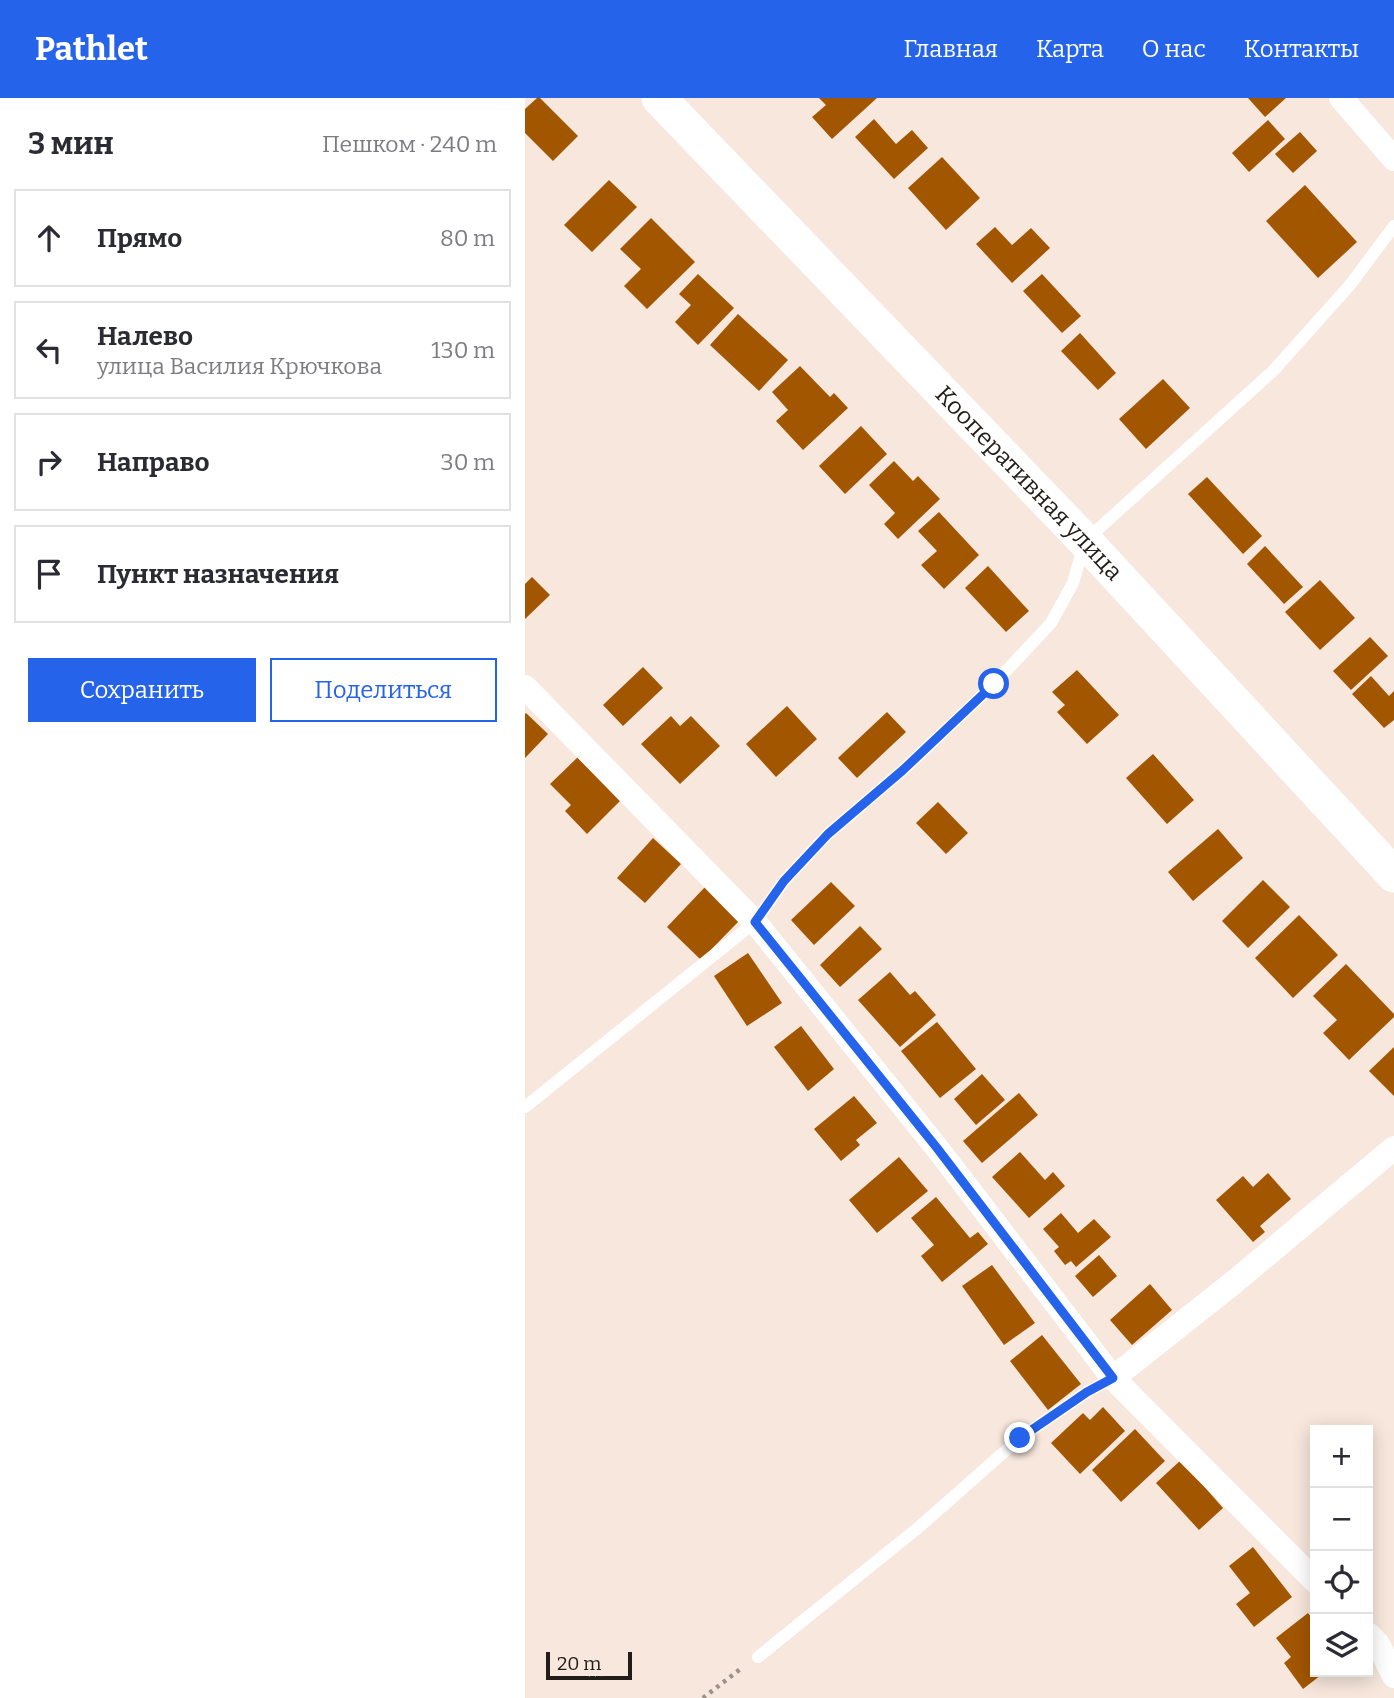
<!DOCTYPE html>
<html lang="ru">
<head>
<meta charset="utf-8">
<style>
	body { margin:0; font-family:Bitter,serif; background:#f2f2f3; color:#2b2b33 }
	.controls { position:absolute; right:21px; bottom:21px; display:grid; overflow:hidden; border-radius:0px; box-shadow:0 4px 18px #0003 }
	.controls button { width:63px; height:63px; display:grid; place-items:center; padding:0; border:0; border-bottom:2px solid #e1e1e2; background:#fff; color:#2b2b33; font:35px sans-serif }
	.scale { position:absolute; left:21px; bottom:18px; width:86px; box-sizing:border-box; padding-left:7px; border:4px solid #221d19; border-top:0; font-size:19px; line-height:24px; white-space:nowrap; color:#221d19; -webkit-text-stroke:5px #f7e7dc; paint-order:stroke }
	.stop { position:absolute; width:21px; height:21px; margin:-16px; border:5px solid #2563eb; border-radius:50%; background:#fff }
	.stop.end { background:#2563eb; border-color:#fff; box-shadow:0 2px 7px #0008 }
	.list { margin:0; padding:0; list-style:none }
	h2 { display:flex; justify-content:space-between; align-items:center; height:91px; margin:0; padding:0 28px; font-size:30px }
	h2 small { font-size:23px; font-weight:400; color:#7c7c81 }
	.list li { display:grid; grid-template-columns:46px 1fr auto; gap:21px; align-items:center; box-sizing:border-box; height:98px; margin:0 14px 14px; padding:0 14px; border:2px solid #e1e1e2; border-radius:0px }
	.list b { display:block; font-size:26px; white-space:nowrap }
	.list p { margin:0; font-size:23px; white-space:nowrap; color:#7c7c81 }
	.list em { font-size:23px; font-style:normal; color:#7c7c81 }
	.actions { display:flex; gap:14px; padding:21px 28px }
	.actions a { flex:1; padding:16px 0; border:2px solid #2563eb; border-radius:0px; text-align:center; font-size:24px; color:#2563eb }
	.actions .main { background:#2563eb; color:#fff }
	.icon { flex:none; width:38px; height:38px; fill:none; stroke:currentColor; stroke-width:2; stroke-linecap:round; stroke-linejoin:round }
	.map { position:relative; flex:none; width:869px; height:1600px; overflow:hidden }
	header { display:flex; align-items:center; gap:42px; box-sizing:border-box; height:98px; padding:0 35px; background:#2563eb; color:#fff }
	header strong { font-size:33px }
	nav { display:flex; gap:38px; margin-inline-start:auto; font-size:24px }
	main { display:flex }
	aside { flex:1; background:#fff }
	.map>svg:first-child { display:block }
	.building { fill:#a25600 }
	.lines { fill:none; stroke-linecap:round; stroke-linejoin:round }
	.path { stroke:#9c9189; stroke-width:4.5; stroke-dasharray:3.5 5; stroke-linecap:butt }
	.lane { stroke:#fff; stroke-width:12 }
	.street { stroke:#fff; stroke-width:24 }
	.secondary { stroke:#fff; stroke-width:35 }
	.route { stroke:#2563eb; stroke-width:9 }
	.labels { text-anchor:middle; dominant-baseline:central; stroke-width:7; stroke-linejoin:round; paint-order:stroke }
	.street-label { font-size:24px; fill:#221d19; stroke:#f7e7dc }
</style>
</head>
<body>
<header>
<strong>Pathlet</strong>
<nav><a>Главная</a><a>Карта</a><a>О нас</a><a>Контакты</a></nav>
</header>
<main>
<aside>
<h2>3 мин<small>Пешком · 240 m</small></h2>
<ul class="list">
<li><svg class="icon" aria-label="ahead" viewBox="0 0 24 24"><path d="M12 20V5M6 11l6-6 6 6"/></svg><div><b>Прямо</b></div><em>80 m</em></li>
<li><svg class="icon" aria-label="left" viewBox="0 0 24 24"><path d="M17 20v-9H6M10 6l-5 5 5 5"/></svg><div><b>Налево</b><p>улица Василия Крючкова</p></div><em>130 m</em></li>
<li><svg class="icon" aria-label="right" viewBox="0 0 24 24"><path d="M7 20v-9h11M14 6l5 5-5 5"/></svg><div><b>Направо</b></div><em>30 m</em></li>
<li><svg class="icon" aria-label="arrive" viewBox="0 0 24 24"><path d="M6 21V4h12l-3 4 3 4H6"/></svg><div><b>Пункт назначения</b></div></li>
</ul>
<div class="actions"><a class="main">Сохранить</a><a>Поделиться</a></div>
</aside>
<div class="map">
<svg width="869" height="1600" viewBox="0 0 869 1600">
	<rect width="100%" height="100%" fill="#f7e7dc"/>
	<g class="building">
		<polygon points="12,0 15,0 53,38 28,63 0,35 0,11"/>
		<polygon points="294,0 352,0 307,41 287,19 301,7"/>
		<polygon points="723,0 761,0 740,19"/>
		<polygon points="349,21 371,46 387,32 403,50 369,81 330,39"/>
		<polygon points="743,22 760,41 724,74 707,55"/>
		<polygon points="775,34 792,53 768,75 750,56"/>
		<polygon points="417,59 455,100 421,132 383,90"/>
		<polygon points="84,82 112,109 67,154 39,127"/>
		<polygon points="780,87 832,144 793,180 741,123"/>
		<polygon points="126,120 170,164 122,211 99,188 116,171 95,151"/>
		<polygon points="470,129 487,147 506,130 525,150 487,185 451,146"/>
		<polygon points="173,176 209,210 173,247 150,224 166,207 154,196"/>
		<polygon points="517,176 556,218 537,235 498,193"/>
		<polygon points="213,216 263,262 234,293 185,247"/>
		<polygon points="555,235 591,275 573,292 536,253"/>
		<polygon points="275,268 305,299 309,295 323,310 278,352 251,323 263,312 247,294"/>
		<polygon points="638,281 665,310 621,351 594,321"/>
		<polygon points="336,328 362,356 320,396 294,368"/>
		<polygon points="369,363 388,383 393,378 415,401 373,441 359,426 370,415 344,387"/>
		<polygon points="682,379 737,438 718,456 663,396"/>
		<polygon points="414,414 454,457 419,491 396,467 412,453 393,433"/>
		<polygon points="740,448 778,489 759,506 722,466"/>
		<polygon points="463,468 504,513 481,534 440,490"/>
		<polygon points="7,479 25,497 0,521 0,486"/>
		<polygon points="795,482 830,520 795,552 760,514"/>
		<polygon points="845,539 863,558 826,592 808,573"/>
		<polygon points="118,569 138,590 98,628 78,607"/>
		<polygon points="552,572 594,617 562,646 532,614 540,607 527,594"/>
		<polygon points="846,578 864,598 869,593 869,622 859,630 827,596"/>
		<polygon points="262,608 292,641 251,679 221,646"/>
		<polygon points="362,614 381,634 332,680 313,660"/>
		<polygon points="1,615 23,636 0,660 0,616"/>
		<polygon points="146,618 155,628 166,618 195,648 155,686 116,646"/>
		<polygon points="628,656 669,702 642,726 601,680"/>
		<polygon points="53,659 96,702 62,736 40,713 46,707 25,686"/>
		<polygon points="413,704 443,735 421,756 391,725"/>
		<polygon points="693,731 718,760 668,803 643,774"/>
		<polygon points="128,740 156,766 120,805 92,780"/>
		<polygon points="738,782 765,809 723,850 697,823"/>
		<polygon points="306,784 330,808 289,847 266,822"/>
		<polygon points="180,789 215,822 176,862 142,829"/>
		<polygon points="774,817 813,857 768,900 730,860"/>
		<polygon points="335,828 357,851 315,889 295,867"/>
		<polygon points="223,855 257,905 222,928 189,878"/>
		<polygon points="821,866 869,916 869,919 824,962 798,935 812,922 788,898"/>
		<polygon points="365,874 385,897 390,893 411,917 375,949 333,902"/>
		<polygon points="412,924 451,971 415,1000 376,953"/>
		<polygon points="276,928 309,971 283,993 249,949"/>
		<polygon points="869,949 869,998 844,973"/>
		<polygon points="457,976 480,1002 451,1027 429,1001"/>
		<polygon points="494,995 513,1017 457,1065 438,1043"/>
		<polygon points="329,998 352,1025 331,1042 335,1047 316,1063 289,1031"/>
		<polygon points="495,1054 520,1082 528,1074 540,1088 504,1120 467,1079"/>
		<polygon points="374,1059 403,1093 352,1135 324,1102"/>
		<polygon points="743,1075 766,1101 735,1128 740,1134 728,1144 691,1102 718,1078 728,1089"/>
		<polygon points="411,1099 445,1140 453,1134 463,1146 417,1184 396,1158 409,1147 386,1120"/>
		<polygon points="536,1115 553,1135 569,1121 586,1139 551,1169 546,1163 540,1167 529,1153 534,1149 518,1131"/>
		<polygon points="574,1157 592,1178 568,1199 550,1178"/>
		<polygon points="467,1167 510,1225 479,1247 437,1188"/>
		<polygon points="625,1186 647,1212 607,1247 585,1222"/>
		<polygon points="517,1237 556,1286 523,1312 485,1263"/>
		<polygon points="578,1309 600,1333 555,1376 526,1345 558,1315 565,1322"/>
		<polygon points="610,1331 640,1363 596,1404 567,1372"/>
		<polygon points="656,1362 698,1410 674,1432 631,1385"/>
		<polygon points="728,1449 767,1499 729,1529 711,1506 725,1495 704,1468"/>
		<polygon points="783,1515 790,1524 790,1574 800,1574 778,1591 759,1565 766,1559 751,1540"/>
	</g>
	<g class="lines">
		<polyline class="path" points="178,1600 218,1569"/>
		<g class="lane">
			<polyline points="0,1009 230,824 259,783 303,736 378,672 469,586 526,525 548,485 560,443 748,273 825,187 869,128"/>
			<polyline points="233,1559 394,1429 495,1340 562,1294 588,1280"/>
		</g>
		<g class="street">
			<polyline points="816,0 869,61"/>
			<polyline points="0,589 230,824 412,1050 588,1280 790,1483"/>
			<polyline points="588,1280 708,1185 869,1050"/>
			<polyline points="843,1536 853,1546 869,1578"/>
		</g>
		<path class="secondary" id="s1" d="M134,0L560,443L869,777"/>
	</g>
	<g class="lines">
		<polyline class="route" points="469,586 378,672 303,736 259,783 230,824 412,1050 588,1280 562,1294 495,1340"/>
	</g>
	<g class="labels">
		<g class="street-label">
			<text stroke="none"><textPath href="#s1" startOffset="534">Кооперативная улица</textPath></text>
		</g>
	</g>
</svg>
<div class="controls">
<button>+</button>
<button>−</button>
<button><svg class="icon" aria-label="locate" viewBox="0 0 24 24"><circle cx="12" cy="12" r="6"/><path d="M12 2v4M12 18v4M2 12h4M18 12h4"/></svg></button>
<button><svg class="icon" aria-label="layers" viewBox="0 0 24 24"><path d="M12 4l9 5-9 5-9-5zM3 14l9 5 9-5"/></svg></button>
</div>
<div class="scale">20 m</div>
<div class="stop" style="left:469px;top:586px"></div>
<div class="stop end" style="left:495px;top:1340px"></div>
</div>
</main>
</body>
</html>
